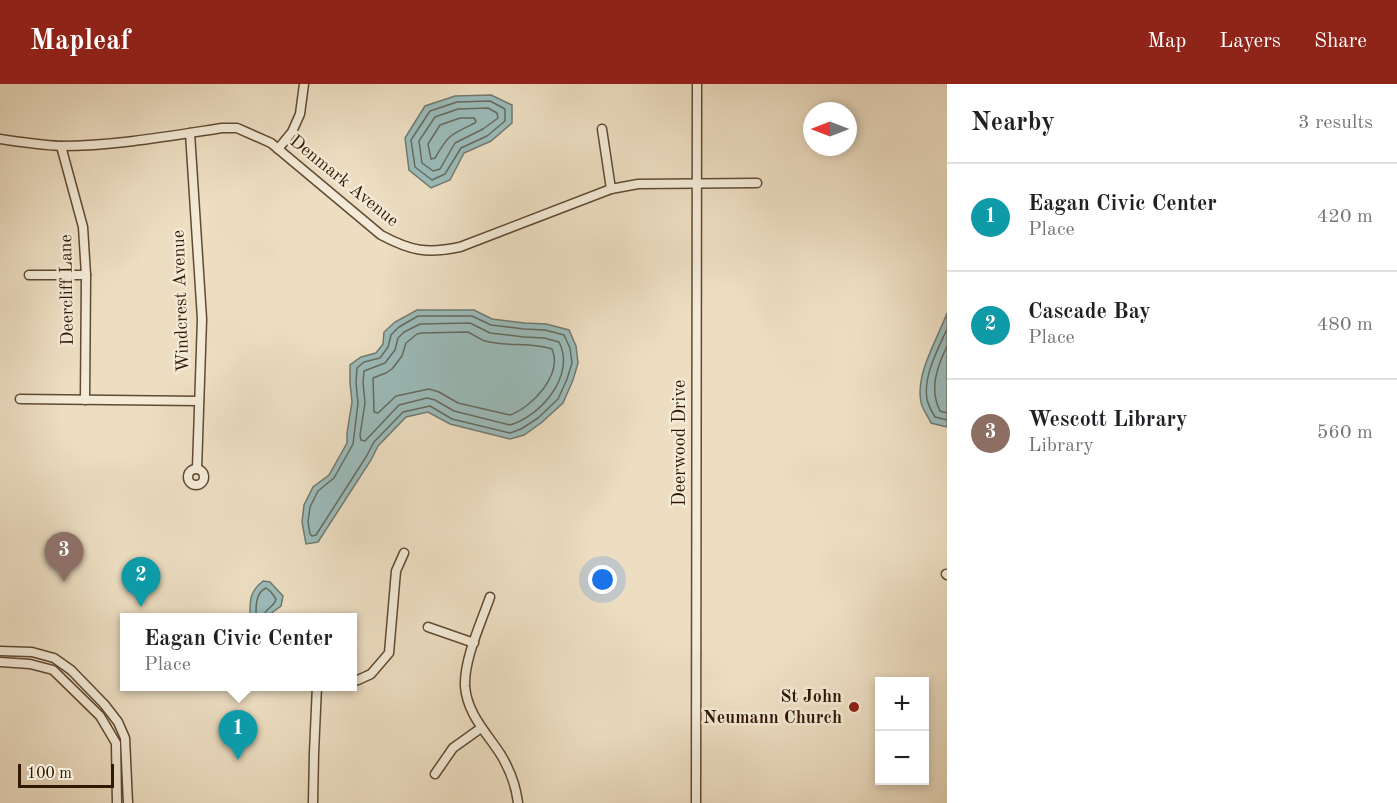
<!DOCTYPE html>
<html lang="en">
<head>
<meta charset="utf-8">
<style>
	body { margin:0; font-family:"Old Standard TT",serif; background:#f6f6f6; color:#202124 }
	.controls { position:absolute; right:18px; bottom:18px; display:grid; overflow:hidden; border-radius:0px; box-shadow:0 3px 9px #0003 }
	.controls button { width:54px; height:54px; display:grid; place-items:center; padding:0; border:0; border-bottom:2px solid #e0e0e0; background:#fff; color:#202124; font:30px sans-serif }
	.compass { position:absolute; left:803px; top:18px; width:54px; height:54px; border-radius:50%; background:#fff; box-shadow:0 3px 9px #0003; rotate:270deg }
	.scale { position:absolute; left:18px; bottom:15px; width:96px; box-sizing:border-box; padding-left:6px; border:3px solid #311901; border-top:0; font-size:16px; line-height:21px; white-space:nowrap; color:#311901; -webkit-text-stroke:4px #f3ead7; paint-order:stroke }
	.you { position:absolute; left:603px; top:496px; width:21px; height:21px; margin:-15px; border:4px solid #fff; border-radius:50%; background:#1a73e8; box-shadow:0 0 0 9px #1a73e833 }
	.badge { display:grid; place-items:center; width:39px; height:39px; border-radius:50%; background:#8f2418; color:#fff; font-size:20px; font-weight:700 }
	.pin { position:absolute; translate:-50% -50px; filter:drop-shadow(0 2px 3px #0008) }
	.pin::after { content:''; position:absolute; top:32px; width:21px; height:18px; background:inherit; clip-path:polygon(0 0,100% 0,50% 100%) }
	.popup { position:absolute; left:120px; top:529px; width:237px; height:78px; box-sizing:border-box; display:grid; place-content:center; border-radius:0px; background:#fff; filter:drop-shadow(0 2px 4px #0005); font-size:20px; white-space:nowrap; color:#757577 }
	.popup b { font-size:22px; color:#202124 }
	.popup::after { content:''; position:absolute; left:50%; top:100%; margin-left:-12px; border:12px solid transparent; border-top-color:#fff }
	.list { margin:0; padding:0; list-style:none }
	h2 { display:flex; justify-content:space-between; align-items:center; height:78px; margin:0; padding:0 24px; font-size:26px }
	h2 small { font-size:20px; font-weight:400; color:#757577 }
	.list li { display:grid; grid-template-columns:39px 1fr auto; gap:18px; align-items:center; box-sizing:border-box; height:108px; padding:0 24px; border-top:2px solid #e0e0e0 }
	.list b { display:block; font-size:22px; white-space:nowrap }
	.list p { margin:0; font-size:20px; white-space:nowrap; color:#757577 }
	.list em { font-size:20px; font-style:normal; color:#757577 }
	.map { position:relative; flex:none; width:947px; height:719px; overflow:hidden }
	header { display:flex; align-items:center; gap:36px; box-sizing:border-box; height:84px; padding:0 30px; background:#8f2418; color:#fff }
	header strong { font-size:28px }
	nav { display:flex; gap:33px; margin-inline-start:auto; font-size:21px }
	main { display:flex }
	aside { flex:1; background:#fff }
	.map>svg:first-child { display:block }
	.water { fill:#9bbbba; stroke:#717a70; stroke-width:1.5 }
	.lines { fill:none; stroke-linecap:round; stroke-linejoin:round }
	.shore { stroke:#666a5e; stroke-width:1.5 }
	.minor-casing { stroke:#604a31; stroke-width:11 }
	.minor { stroke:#f3ead7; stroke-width:8 }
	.poi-dot { fill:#8f2418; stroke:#f3ead7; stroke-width:2 }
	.labels { text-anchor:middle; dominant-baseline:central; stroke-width:5; stroke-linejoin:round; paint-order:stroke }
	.street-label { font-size:18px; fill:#311901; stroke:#f3ead7 }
	.poi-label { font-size:18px; font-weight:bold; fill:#311901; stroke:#f3ead7; text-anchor:end }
</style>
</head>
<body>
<header>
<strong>Mapleaf</strong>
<nav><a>Map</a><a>Layers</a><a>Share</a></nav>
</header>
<main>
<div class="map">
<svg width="947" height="719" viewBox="0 0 947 719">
	<rect width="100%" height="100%" fill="#eddec2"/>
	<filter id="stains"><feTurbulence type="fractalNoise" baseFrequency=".00333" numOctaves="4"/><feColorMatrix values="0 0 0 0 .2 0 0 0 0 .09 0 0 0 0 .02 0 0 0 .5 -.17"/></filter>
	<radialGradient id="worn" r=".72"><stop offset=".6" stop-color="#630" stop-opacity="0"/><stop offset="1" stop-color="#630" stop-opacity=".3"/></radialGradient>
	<g class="water">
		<polygon points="491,11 512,21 512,39 491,57 464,69 450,96 431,104 409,86 405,54 425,22 455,12"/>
		<polygon points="417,226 474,226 492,235 525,239 546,240 569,246 576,262 578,279 573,296 563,319 541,339 524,351 510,355 450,340 428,328 406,333 378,362 371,376 318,458 306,460 302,438 304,421 313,403 329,391 347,359 347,349 352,318 350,299 350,281 361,273 376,269 383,260 384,248 395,238"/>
		<path d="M947,229V343L931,339C928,332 922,325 921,318C915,290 938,254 947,229Z"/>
		<path d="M263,497L270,498L283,512L281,522L266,533H250C250,517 249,508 263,497Z"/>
	</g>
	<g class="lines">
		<g class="shore">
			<polygon points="490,17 505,25 505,37 487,52 461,64 445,90 432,96 415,83 411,56 430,27 457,18"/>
			<polygon points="488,24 497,29 498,34 483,45 455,59 440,85 433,87 422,79 419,57 435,33 458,25"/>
			<path d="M460,34H474L476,37L475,39C450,51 449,50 435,74L431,75L428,60L440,41Z"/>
			<polygon points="418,232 472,232 491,241 524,245 545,246 564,251 570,264 572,279 567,295 558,315 538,334 521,345 510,349 452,335 430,322 403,328 374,358 366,373 316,451 312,452 310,450 308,438 310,423 318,407 334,394 353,360 358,319 356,299 357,284 364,278 380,274 388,263 391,251 399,243"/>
			<path d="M470,239L490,249L524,253L544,254L559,258C576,291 541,332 510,341L454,327L435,316L427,314L399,321L365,357L361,356L360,351L365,319L363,298L364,287L385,279L395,266L398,254L404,248L420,240Z"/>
			<path d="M947,245C938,265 923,292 927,315C928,321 932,328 935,333L947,336"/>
			<path d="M468,248C474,251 479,255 485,257C507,263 531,258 552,265C563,291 532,323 510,331L458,319L439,308L429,305L396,312L378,329L374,328L373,294L386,289L392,285L402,272L406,259L417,250L422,249Z"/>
			<path d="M947,262C937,283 929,305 940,327L947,329"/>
			<path d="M256,534C256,523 255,509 266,504L271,508L276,515C274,524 264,524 263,534"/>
		</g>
		<defs>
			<g id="minor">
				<polyline points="602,45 611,105"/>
				<polyline points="190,49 202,235 197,385"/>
				<path d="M0,55C20,58 40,61 60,62C113,62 170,52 222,44H237L271,59L381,151C411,167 427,170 460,163L611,105L638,100L757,99"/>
				<polyline points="61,62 83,143 86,191 85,316"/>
				<polyline points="278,65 292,48 300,30 304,0"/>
				<polyline points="29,191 86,191"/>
				<polyline points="20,315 199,317"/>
				<circle cx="196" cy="393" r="8"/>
				<polyline points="946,490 947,491"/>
				<path d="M490,513C481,539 464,575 465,602C467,630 487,649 501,671C510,686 516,702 518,719"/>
				<polyline points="428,543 474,559"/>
				<polyline points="0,567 32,568 54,574 71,586 104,620 118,638 125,654 128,719"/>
				<polyline points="0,578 30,580 53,586 100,632 116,659 117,719"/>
				<polyline points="352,597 358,596 371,590 389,569 396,487 404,469"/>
				<polyline points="435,690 453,664 481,644"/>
				<polyline points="313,719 314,669 317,602"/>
				<polyline points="696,719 697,0"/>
			</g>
		</defs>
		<use href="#minor" class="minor-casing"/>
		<use href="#minor" class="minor"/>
	</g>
	<circle class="poi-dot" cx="854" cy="623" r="6"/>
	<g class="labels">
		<g class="street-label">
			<text transform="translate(344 97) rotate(39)">Denmark Avenue</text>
			<text transform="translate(67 206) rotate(-91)">Deercliff Lane</text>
			<text transform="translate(181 217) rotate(-92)">Windcrest Avenue</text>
			<text transform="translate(680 359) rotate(-90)">Deerwood Drive</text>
		</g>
		<g class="poi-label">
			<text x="842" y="613">St John<tspan x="842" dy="21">Neumann Church</tspan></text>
		</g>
	</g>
	<rect width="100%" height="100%" filter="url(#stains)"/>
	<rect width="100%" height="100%" fill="url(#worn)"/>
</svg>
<div class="controls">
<button>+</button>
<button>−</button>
</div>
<svg class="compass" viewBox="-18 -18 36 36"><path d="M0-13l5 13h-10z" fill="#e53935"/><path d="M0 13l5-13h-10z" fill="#757577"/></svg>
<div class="scale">100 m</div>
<div class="you"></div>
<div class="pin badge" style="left:238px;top:676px;background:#0f9aa8">1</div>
<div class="popup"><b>Eagan Civic Center</b>Place</div>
<div class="pin badge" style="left:141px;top:523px;background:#0f9aa8">2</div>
<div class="pin badge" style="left:64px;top:498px;background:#8d6e63">3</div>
</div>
<aside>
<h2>Nearby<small>3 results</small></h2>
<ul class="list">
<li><span class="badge" style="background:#0f9aa8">1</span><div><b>Eagan Civic Center</b><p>Place</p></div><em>420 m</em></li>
<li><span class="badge" style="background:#0f9aa8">2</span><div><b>Cascade Bay</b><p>Place</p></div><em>480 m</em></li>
<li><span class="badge" style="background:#8d6e63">3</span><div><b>Wescott Library</b><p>Library</p></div><em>560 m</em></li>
</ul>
</aside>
</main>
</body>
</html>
